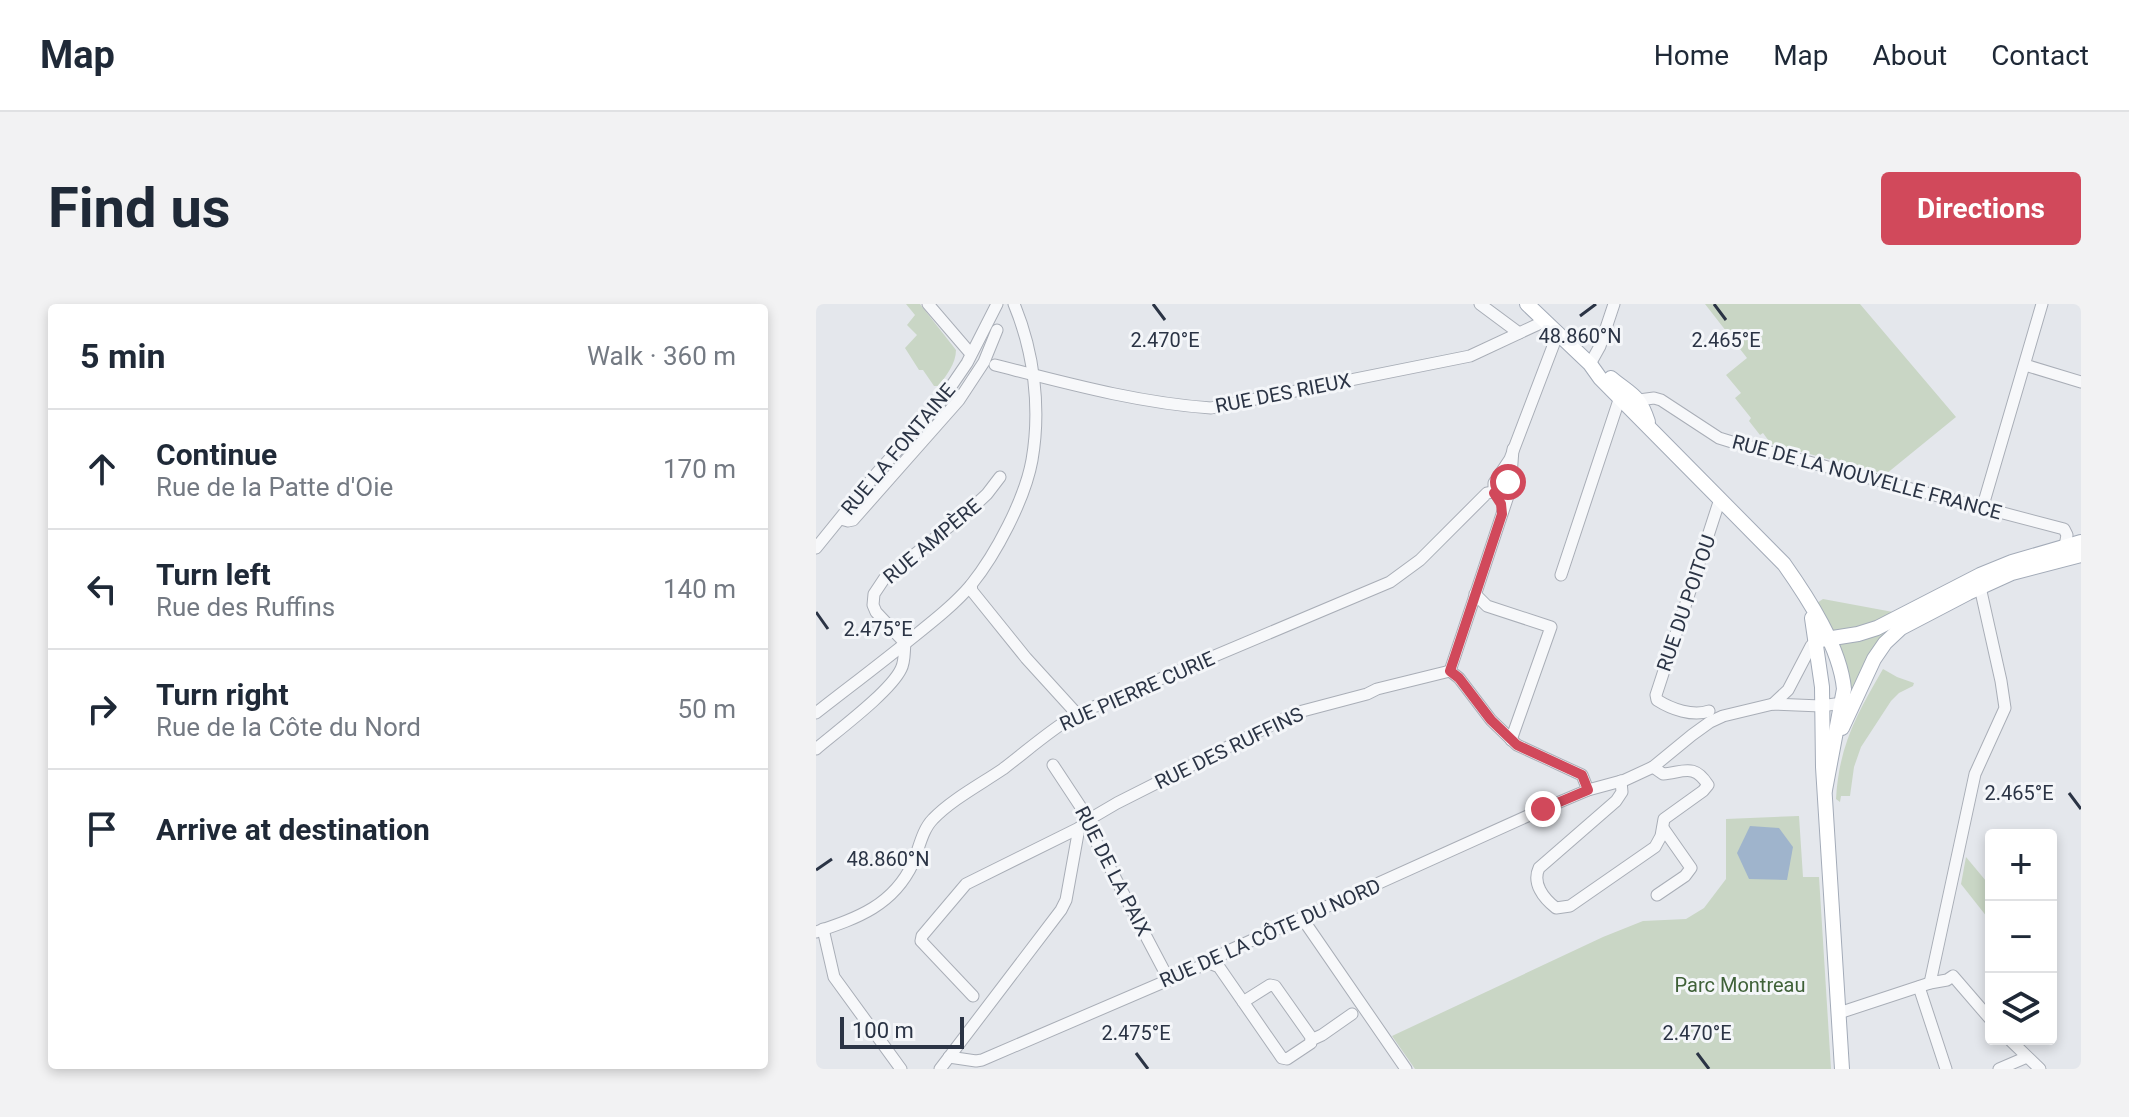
<!DOCTYPE html>
<html lang="en">
<head>
<meta charset="utf-8">
<style>
	body { margin:0; font-family:Roboto,sans-serif; background:#f2f2f3; color:#1f2937 }
	.controls { position:absolute; right:24px; bottom:24px; display:grid; overflow:hidden; border-radius:8px; box-shadow:0 4px 12px #0003 }
	.controls button { width:72px; height:72px; display:grid; place-items:center; padding:0; border:0; border-bottom:2px solid #e0e1e3; background:#fff; color:#1f2937; font:40px sans-serif }
	.scale { position:absolute; left:24px; bottom:20px; width:124px; box-sizing:border-box; padding-left:8px; border:4px solid #2b3445; border-top:0; font-size:22px; line-height:28px; white-space:nowrap; color:#2b3445; -webkit-text-stroke:6px #f4f6f9; paint-order:stroke }
	.stop { position:absolute; width:24px; height:24px; margin:-18px; border:6px solid #d1495b; border-radius:50%; background:#fff }
	.stop.end { background:#d1495b; border-color:#fff; box-shadow:0 2px 8px #0008 }
	.list { margin:0; padding:0; list-style:none }
	h2 { display:flex; justify-content:space-between; align-items:center; height:104px; margin:0; padding:0 32px; font-size:34px }
	h2 small { font-size:26px; font-weight:400; color:#747a83 }
	.list li { display:grid; grid-template-columns:52px 1fr auto; gap:24px; align-items:center; box-sizing:border-box; height:120px; padding:0 32px; border-top:2px solid #e0e1e3 }
	.list b { display:block; font-size:30px; white-space:nowrap }
	.list p { margin:0; font-size:26px; white-space:nowrap; color:#747a83 }
	.list em { font-size:26px; font-style:normal; color:#747a83 }
	.icon { flex:none; width:44px; height:44px; fill:none; stroke:currentColor; stroke-width:2; stroke-linecap:round; stroke-linejoin:round }
	.map { position:relative; flex:none; width:1265px; height:765px; overflow:hidden; border-radius:8px }
	header { display:flex; align-items:center; gap:48px; box-sizing:border-box; height:112px; padding:0 40px; background:#fff; border-bottom:2px solid #e0e1e3 }
	header strong { font-size:38px }
	nav { display:flex; gap:44px; margin-inline-start:auto; font-size:28px }
	.intro { display:flex; align-items:center; justify-content:space-between; box-sizing:border-box; height:192px; padding:0 48px }
	h1 { margin:0; font-size:56px }
	.button { padding:20px 36px; border-radius:8px; background:#d1495b; color:#fff; font-size:28px; font-weight:700 }
	main { display:flex; gap:48px; padding:0 48px }
	aside { flex:1; background:#fff; border-radius:8px; box-shadow:0 4px 12px #0003 }
	.map>svg:first-child { display:block }
	.green { fill:#c9d6c5 }
	.water { fill:#9fb4cc }
	.lines { fill:none; stroke-linecap:round; stroke-linejoin:round }
	.minor-casing { stroke:#a9aeb7; stroke-width:13 }
	.major-casing { stroke:#a3abb8; stroke-width:16 }
	.minor { stroke:#f7f8fa; stroke-width:11 }
	.major { stroke:#fff; stroke-width:14 }
	.route { stroke:#d1495b; stroke-width:10 }
	.ticks { fill:none; stroke:#2b3445; stroke-width:3 }
	.labels { text-anchor:middle; dominant-baseline:central; stroke-width:6; stroke-linejoin:round; paint-order:stroke }
	.street-label { font-size:20px; fill:#2b3445; stroke:#f4f6f9 }
	.park-label { font-size:20px; fill:#3f6138; stroke:#f4f6f9 }
	.ticks-label { font-size:20px; text-anchor:middle; fill:#2b3445; stroke:#f4f6f9; stroke-width:6; stroke-linejoin:round; paint-order:stroke }
</style>
</head>
<body>
<header>
<strong>Map</strong>
<nav><a>Home</a><a>Map</a><a>About</a><a>Contact</a></nav>
</header>
<div class="intro"><h1>Find us</h1><a class="button">Directions</a></div>
<main>
<aside>
<h2>5 min<small>Walk · 360 m</small></h2>
<ul class="list">
<li><svg class="icon" aria-label="ahead" viewBox="0 0 24 24"><path d="M12 20V5M6 11l6-6 6 6"/></svg><div><b>Continue</b><p>Rue de la Patte d'Oie</p></div><em>170 m</em></li>
<li><svg class="icon" aria-label="left" viewBox="0 0 24 24"><path d="M17 20v-9H6M10 6l-5 5 5 5"/></svg><div><b>Turn left</b><p>Rue des Ruffins</p></div><em>140 m</em></li>
<li><svg class="icon" aria-label="right" viewBox="0 0 24 24"><path d="M7 20v-9h11M14 6l5 5-5 5"/></svg><div><b>Turn right</b><p>Rue de la Côte du Nord</p></div><em>50 m</em></li>
<li><svg class="icon" aria-label="arrive" viewBox="0 0 24 24"><path d="M6 21V4h12l-3 4 3 4H6"/></svg><div><b>Arrive at destination</b></div></li>
</ul>
</aside>
<div class="map">
<svg width="1265" height="765" viewBox="0 0 1265 765">
	<rect width="100%" height="100%" fill="#e4e7ec"/>
	<g class="green">
		<path d="M90,0H104L140,46C140,60 130,71 123,82H118L107,66H103L89,44L101,31L91,21L99,11Z"/>
		<polygon points="889,0 1044,0 1140,113 1070,170 955,140 947,129 944,131 933,117 935,114 919,94 925,89 910,71 931,54"/>
		<path d="M1007,295L1077,308C1064,315 1026,335 1013,324C1008,319 1004,306 1001,299Z"/>
		<path d="M1087,317L1034,390C1034,371 1031,356 1022,338Z"/>
		<path d="M1067,365L1081,373L1098,379L1097,382L1083,389L1075,397L1045,443L1038,463L1034,492H1025L1024,498L1020,495C1023,441 1041,410 1067,365Z"/>
		<polygon points="983,512 987,573 1003,573 1015,765 599,765 576,732 787,633 827,617 870,615 888,604 910,575 910,515"/>
		<polygon points="1150,553 1175,583 1175,618 1145,580"/>
	</g>
	<polygon class="water" points="934,522 963,524 977,543 971,576 933,575 921,549"/>
	<g class="lines">
		<defs>
			<g id="minor">
				<polyline points="112,0 155,50"/>
				<polyline points="664,0 703,29"/>
				<polyline points="774,60 784,42 798,0"/>
				<path d="M179,61C250,79 322,99 395,104L654,52L729,17"/>
				<polyline points="1209,61 1265,78"/>
				<polyline points="823,96 838,94 845,96 903,134 916,138 1248,225 1251,231 1249,242"/>
				<polyline points="678,189 678,179 694,155 742,29"/>
				<polyline points="1170,205 1168,198 1226,0"/>
				<polyline points="25,215 32,217 37,216 143,96 168,58 181,26"/>
				<polyline points="0,244 60,170 123,100 151,59 181,0"/>
				<polyline points="745,271 804,93"/>
				<polyline points="155,281 156,287 210,354 261,410"/>
				<polyline points="659,290 671,302 735,323 695,436"/>
				<polyline points="634,367 694,186 697,145"/>
				<polyline points="634,367 643,374 675,416 701,441 766,471 772,486"/>
				<polyline points="957,400 972,386 995,342 1000,337"/>
				<path d="M893,407C877,413 855,405 841,396L840,391L904,195"/>
				<path d="M0,409C32,384 64,360 96,334C116,318 138,301 155,281C180,250 209,195 216,156C225,104 218,48 198,0"/>
				<path d="M0,445C21,427 74,388 85,365C89,358 88,347 89,339L60,308L57,301L58,290L68,275L155,205L171,190L184,173"/>
				<polyline points="237,461 270,511 274,526 353,676"/>
				<path d="M805,477L806,488L800,497L723,564C716,579 727,594 740,604L754,602L839,543L845,532L848,515L887,487L892,481C878,459 868,468 847,470L837,463"/>
				<polyline points="841,591 869,572 875,564 847,524"/>
				<polyline points="486,614 590,765"/>
				<polyline points="7,625 18,673 85,765"/>
				<path d="M0,628C41,614 77,602 97,559C103,545 106,526 117,515C135,496 165,480 187,465C212,446 234,426 261,410L574,278L604,256L671,189C684,188 690,182 696,170"/>
				<polyline points="393,659 403,663 466,754 471,755 495,739 495,733 459,682 454,681 427,698"/>
				<polyline points="1114,679 1159,470 1189,404 1185,377 1164,283"/>
				<polyline points="1103,683 1130,765"/>
				<polyline points="157,692 105,637 106,632 150,580 263,524"/>
				<polyline points="1023,709 1114,679 1131,676 1137,672 1175,716"/>
				<polyline points="1193,735 1224,765"/>
				<polyline points="495,736 506,731 536,710"/>
				<polyline points="133,753 160,757 166,756 399,656 410,648 727,505 772,486 809,476 837,463 876,431 894,418 907,412 957,400 1005,402 1019,400"/>
				<polyline points="124,765 245,606 250,596 263,524 272,516 301,499 479,409 551,390 561,385 634,367"/>
				<polyline points="1183,765 1211,753"/>
			</g>
			<g id="major">
				<path d="M711,0L774,60L784,74L968,260C992,294 1024,343 1028,385L1009,486"/>
				<path d="M795,74C815,91 823,90 832,118"/>
				<polyline points="996,314 1006,383 1007,463 1026,765"/>
				<polyline points="1004,336 1042,330 1061,324 1164,271 1196,258 1265,238"/>
				<polyline points="1026,424 1058,355 1069,339 1085,324 1152,289 1196,269 1265,251"/>
			</g>
		</defs>
		<use href="#minor" class="minor-casing"/>
		<use href="#major" class="major-casing"/>
		<use href="#minor" class="minor"/>
		<use href="#major" class="major"/>
	</g>
	<g class="lines">
		<polyline class="route" points="692,178 686,185 678,189 685,200 686,210 634,367 643,374 675,416 701,441 766,471 772,486 727,505"/>
	</g>
	<path class="ticks" d="M337,0L349,16M898,0L910,16M764,12L780,0M0,308L12,325M1253,489L1265,505M0,566L16,555M320,749L332,765M881,749L893,765"/>
	<g class="labels">
		<g class="street-label">
			<text transform="translate(467 89) rotate(-11)">RUE DES RIEUX</text>
			<text transform="translate(82 145) rotate(-50)">RUE LA FONTAINE</text>
			<text transform="translate(1051 173) rotate(15)">RUE DE LA NOUVELLE FRANCE</text>
			<text transform="translate(116 237) rotate(-40)">RUE AMPÈRE</text>
			<text transform="translate(870 299) rotate(-71)">RUE DU POITOU</text>
			<text transform="translate(321 387) rotate(-24)">RUE PIERRE CURIE</text>
			<text transform="translate(413 444) rotate(-26)">RUE DES RUFFINS</text>
			<text transform="translate(297 567) rotate(63)">RUE DE LA PAIX</text>
			<text transform="translate(454 629) rotate(-24)">RUE DE LA CÔTE DU NORD</text>
		</g>
		<g class="park-label">
			<text x="924" y="681">Parc Montreau</text>
		</g>
	</g>
	<g class="ticks-label">
		<text x="764" y="39">48.860°N</text>
		<text x="349" y="43">2.470°E</text>
		<text x="910" y="43">2.465°E</text>
		<text x="62" y="332">2.475°E</text>
		<text x="1203" y="496">2.465°E</text>
		<text x="72" y="562">48.860°N</text>
		<text x="320" y="736">2.475°E</text>
		<text x="881" y="736">2.470°E</text>
	</g>
</svg>
<div class="controls">
<button>+</button>
<button>−</button>
<button><svg class="icon" aria-label="layers" viewBox="0 0 24 24"><path d="M12 4l9 5-9 5-9-5zM3 14l9 5 9-5"/></svg></button>
</div>
<div class="scale">100 m</div>
<div class="stop" style="left:692px;top:178px"></div>
<div class="stop end" style="left:727px;top:505px"></div>
</div>
</main>
</body>
</html>
